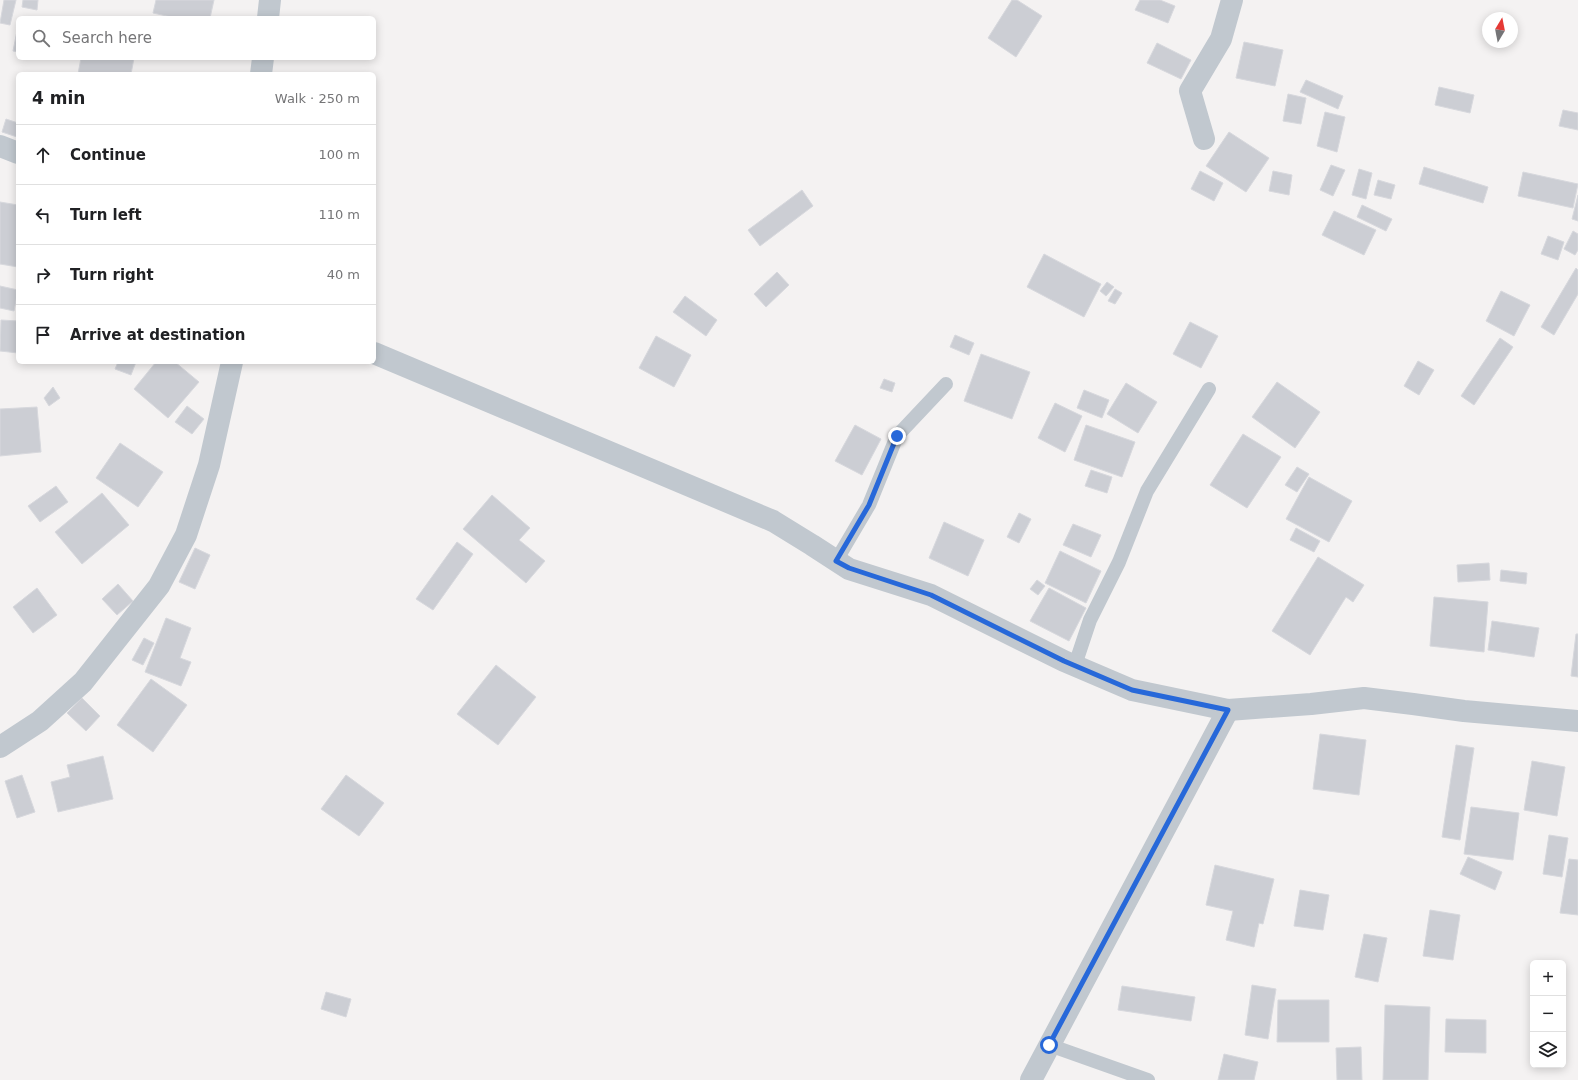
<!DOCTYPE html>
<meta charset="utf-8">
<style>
:root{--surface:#fff;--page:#f2f2f2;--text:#202124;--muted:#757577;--line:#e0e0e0}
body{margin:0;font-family:"DejaVu Sans",sans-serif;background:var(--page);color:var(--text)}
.controls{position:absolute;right:12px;bottom:12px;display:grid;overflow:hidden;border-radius:6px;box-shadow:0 2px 10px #0003}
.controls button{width:36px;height:36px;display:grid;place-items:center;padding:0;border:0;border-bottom:1px solid var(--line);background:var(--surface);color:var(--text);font:20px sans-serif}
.compass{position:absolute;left:1482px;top:12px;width:36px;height:36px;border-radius:50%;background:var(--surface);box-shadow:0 2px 10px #0003;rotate:10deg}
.stop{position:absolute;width:12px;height:12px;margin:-9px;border:3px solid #2768d9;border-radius:50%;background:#fff}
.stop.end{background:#2768d9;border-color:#fff;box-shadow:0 1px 4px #0008}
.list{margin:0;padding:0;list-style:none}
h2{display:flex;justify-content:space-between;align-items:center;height:52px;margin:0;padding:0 16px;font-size:17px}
h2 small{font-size:13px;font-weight:400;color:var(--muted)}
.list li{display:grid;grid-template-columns:26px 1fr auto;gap:12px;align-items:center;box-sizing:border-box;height:60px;padding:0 16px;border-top:1px solid var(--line)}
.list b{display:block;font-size:15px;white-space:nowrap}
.list em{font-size:13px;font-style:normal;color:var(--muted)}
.icon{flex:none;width:22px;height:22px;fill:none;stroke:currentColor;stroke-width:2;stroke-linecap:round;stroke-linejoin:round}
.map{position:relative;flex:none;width:1578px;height:1080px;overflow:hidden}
.search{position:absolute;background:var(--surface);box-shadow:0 2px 10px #0003;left:16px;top:16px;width:360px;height:44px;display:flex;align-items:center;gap:10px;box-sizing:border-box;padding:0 14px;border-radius:6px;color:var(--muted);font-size:15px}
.panel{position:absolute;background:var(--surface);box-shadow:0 2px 10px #0003;left:16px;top:72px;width:360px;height:292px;border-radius:6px}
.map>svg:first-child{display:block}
</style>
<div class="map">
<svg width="1578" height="1080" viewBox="0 0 1578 1080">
<rect width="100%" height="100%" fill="#f4f2f2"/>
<!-- building -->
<g fill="#ccced4" stroke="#d7d8dd">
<polygon points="4,0 16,0 10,25 0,23"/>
<polygon points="23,0 38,0 37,10 22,7"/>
<polygon points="156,0 214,0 210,18 176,18 153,13"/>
<polygon points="1012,0 1017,0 1042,16 1016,57 988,38"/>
<polygon points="1140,0 1160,0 1175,6 1168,23 1135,10"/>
<polygon points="18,26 18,52 13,51"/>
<polygon points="1244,42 1283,50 1275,86 1236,78"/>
<polygon points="1157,43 1191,60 1181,79 1147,63"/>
<polygon points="81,58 134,58 131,74 78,74"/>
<polygon points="1306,80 1343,96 1338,109 1300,92"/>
<polygon points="1439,87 1474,95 1470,113 1435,105"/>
<polygon points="1288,94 1306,98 1301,124 1283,121"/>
<polygon points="1563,110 1578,113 1578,130 1559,126"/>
<polygon points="1325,112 1345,117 1337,152 1317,146"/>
<polygon points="6,119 18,123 17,137 2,132"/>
<polygon points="1229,132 1269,158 1246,192 1206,166"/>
<polygon points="1331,165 1345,170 1333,196 1320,190"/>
<polygon points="1424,167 1488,187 1483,203 1419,184"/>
<polygon points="1359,169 1372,173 1366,199 1352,195"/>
<polygon points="1200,171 1223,183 1214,201 1191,189"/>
<polygon points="1273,171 1292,175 1289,195 1269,191"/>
<polygon points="1523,172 1578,184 1573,208 1518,196"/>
<polygon points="1378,180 1395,185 1391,199 1374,195"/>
<polygon points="802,190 813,206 760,246 748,230"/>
<polygon points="1578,195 1578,221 1572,219"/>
<polygon points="0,202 18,205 18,267 0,264"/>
<polygon points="1362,205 1392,219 1386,231 1357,217"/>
<polygon points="1334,211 1376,230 1364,255 1322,235"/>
<polygon points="1573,231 1578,234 1578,250 1575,255 1564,249"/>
<polygon points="1548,236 1564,242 1558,260 1541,254"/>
<polygon points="1044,254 1101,284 1084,317 1027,287"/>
<polygon points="1576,268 1578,270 1578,294 1554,335 1541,327"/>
<polygon points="777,272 789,285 766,307 754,294"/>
<polygon points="1107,282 1114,287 1106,296 1100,291"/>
<polygon points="0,286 18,290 14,311 0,308"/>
<polygon points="1115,289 1122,293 1115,304 1108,301"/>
<polygon points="1501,291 1530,305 1514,336 1486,321"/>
<polygon points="685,296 717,320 706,336 673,312"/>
<polygon points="1,320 18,321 18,353 0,351"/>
<polygon points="1190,322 1218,336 1201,368 1173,354"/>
<polygon points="955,335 974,343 969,355 950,347"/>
<polygon points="656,336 691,355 674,387 639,368"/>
<polygon points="1500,338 1513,347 1474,405 1461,396"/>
<polygon points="981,354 1030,372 1012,419 964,401"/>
<polygon points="1418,361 1434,370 1419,395 1404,386"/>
<polygon points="118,362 136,362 131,375 115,369"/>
<polygon points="156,362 175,362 199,382 168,418 134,389"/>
<polygon points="884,379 895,383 892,392 880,388"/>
<polygon points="1277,382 1320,412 1295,448 1252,417"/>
<polygon points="1126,383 1157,402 1138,433 1107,414"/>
<polygon points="53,387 60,398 49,406 44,398"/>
<polygon points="1084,390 1109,400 1102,418 1077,408"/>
<polygon points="1055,403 1082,416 1065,452 1038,438"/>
<polygon points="187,406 204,419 192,434 175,422"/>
<polygon points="37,407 41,452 0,456 0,409"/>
<polygon points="855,425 881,439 862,475 835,461"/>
<polygon points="1086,425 1135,442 1122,477 1074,460"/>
<polygon points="1243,434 1281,457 1247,508 1210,485"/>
<polygon points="120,443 163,472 138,507 96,478"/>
<polygon points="1297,467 1309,474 1297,492 1285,485"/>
<polygon points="1091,470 1112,477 1107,493 1085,486"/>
<polygon points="1309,477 1352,501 1329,542 1286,519"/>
<polygon points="56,486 68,502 40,522 28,506"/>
<polygon points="102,493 129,525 82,564 55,532"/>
<polygon points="492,495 530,528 519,540 545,561 526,583 463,529"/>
<polygon points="1019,513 1031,519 1019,543 1007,537"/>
<polygon points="944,522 984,540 968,576 929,558"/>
<polygon points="1073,524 1101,535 1091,557 1063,545"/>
<polygon points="1296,528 1320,541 1314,552 1290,540"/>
<polygon points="457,542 473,554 433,610 416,599"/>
<polygon points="195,548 210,555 195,589 179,582"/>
<polygon points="1060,551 1101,571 1086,603 1045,583"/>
<polygon points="1318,557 1364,585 1353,602 1346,597 1310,655 1272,631"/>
<polygon points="1489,563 1490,580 1458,582 1457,565"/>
<polygon points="1501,570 1527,573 1526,584 1500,581"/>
<polygon points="1037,580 1045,586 1038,595 1030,589"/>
<polygon points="118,584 133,601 117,615 102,599"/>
<polygon points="37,588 57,615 33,633 13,607"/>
<polygon points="1049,588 1086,608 1069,641 1030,621"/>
<polygon points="1434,597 1488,602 1484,652 1430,646"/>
<polygon points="166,618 191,628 180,658 191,662 181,686 145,672"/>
<polygon points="1492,621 1539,628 1534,657 1488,650"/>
<polygon points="1576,634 1578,634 1578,677 1571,676"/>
<polygon points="144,638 154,643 143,665 132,660"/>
<polygon points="496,665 536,697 498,745 457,714"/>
<polygon points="151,679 187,705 153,752 117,725"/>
<polygon points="82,698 100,716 86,731 67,713"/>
<polygon points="1320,734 1366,740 1359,795 1313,789"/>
<polygon points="1456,745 1474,748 1460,840 1442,837"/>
<polygon points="103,756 113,799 58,812 51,782 70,777 67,765"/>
<polygon points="1532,761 1565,767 1557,816 1524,810"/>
<polygon points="22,775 35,812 17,818 5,781"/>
<polygon points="346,775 384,803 359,836 321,809"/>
<polygon points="1471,807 1519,813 1513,860 1464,854"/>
<polygon points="1549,835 1568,838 1562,877 1543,874"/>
<polygon points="1468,857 1502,872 1495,890 1460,874"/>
<polygon points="1569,859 1578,860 1578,915 1560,913"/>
<polygon points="1215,865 1274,879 1263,924 1259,923 1254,947 1226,940 1233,911 1206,905"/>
<polygon points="1300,890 1329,895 1323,930 1294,926"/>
<polygon points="1430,910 1460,915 1453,960 1423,956"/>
<polygon points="1364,934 1387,938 1378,982 1355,977"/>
<polygon points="1252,985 1276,989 1268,1039 1245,1035"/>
<polygon points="1122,986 1195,997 1191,1021 1118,1010"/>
<polygon points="326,992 351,999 346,1017 321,1009"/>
<polygon points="1278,1000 1329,1000 1329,1042 1277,1042"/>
<polygon points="1385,1005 1430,1007 1428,1080 1383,1080"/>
<polygon points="1446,1019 1486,1020 1486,1053 1445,1052"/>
<polygon points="1361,1047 1362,1080 1337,1080 1336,1048"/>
<polygon points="1224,1054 1258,1062 1254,1080 1218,1080"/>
</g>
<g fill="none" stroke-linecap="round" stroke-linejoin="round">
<!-- service -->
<g stroke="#c1c8cf" stroke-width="14">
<polyline points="836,561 869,505 897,436 946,384"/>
<polyline points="1075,665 1090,620 1119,562 1147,491 1209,389"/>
<polyline points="1049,1045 1148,1080"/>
</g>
<!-- minor -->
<g stroke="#c1c8cf" stroke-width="22">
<polyline points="268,18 270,0"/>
<polyline points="261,74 263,58"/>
<polyline points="1204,139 1190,91 1221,39 1232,0"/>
<polyline points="0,146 18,153"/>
<polyline points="374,353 773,521 812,545 849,569 931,595 1064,661 1132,690 1228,710 1311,704 1364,698 1413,704 1464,711 1578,721"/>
<polyline points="0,747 40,721 83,682 159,586 186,535 209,465 232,362"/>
<polyline points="1031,1080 1228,710"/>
</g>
</g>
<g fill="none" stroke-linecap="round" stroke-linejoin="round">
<!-- route -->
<polyline stroke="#2768d9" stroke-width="5" points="897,436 869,505 836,561 849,568 931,595 1064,661 1132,690 1228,710 1049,1045"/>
</g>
</svg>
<div class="controls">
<button>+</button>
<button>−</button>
<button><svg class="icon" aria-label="layers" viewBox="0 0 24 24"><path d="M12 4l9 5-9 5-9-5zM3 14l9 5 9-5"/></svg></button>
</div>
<svg class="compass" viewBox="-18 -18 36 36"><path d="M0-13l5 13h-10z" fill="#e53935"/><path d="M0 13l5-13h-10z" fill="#757577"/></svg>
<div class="stop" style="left:1049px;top:1045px"></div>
<div class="stop end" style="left:897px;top:436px"></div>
<div class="search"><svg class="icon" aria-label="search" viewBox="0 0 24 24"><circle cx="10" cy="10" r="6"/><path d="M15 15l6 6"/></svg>Search here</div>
<section class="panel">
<h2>4 min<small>Walk · 250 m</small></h2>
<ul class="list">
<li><svg class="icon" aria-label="ahead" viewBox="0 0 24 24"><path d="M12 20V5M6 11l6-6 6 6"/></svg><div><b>Continue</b></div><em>100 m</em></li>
<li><svg class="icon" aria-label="left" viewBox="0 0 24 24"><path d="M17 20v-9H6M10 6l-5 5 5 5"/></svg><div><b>Turn left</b></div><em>110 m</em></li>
<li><svg class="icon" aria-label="right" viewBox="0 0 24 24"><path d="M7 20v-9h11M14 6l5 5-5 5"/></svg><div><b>Turn right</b></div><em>40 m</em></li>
<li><svg class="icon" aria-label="arrive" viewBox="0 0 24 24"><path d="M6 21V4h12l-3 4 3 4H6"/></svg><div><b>Arrive at destination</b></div></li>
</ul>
</section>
</div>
